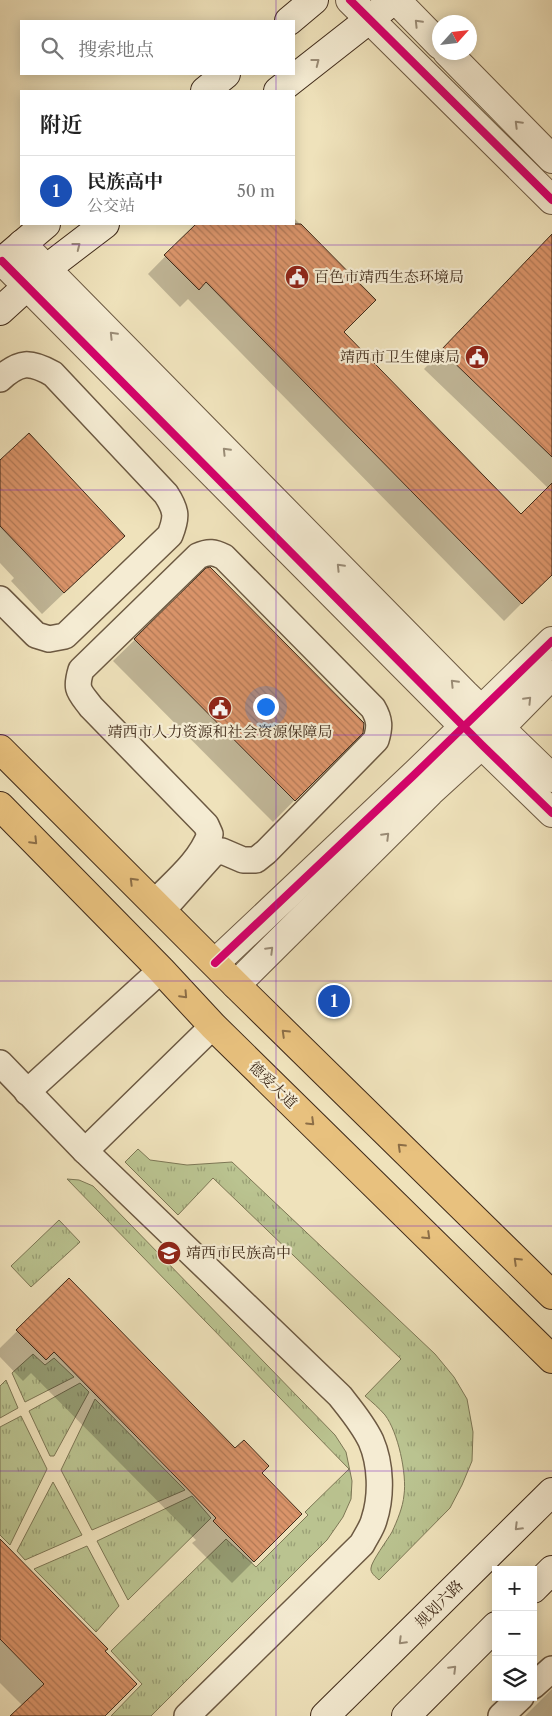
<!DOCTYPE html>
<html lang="zh">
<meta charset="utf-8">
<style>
:root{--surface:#fff;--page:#f2f2f2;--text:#222;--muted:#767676;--line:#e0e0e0;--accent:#8f2418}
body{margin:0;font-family:"Libre Caslon Text","Noto Serif SC",serif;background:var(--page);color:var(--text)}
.controls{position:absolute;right:15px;bottom:15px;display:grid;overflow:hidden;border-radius:0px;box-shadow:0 2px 12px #0003}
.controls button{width:45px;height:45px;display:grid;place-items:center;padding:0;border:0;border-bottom:1px solid var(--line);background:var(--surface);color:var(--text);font:25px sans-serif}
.compass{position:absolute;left:432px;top:15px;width:45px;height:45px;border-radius:50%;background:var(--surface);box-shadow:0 2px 12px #0003;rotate:63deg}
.you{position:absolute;left:265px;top:706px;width:18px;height:18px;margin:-12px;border:4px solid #fff;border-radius:50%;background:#1a73e8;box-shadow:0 0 0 8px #1a73e833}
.badge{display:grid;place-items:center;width:32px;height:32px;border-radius:50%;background:var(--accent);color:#fff;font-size:16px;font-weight:700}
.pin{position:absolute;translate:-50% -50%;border:2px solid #fff;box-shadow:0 1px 5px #0006}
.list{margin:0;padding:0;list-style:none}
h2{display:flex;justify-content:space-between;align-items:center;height:65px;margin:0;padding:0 20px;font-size:21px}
h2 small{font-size:16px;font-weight:400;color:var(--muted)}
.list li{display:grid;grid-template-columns:32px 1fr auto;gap:15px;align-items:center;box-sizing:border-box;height:70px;padding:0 20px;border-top:1px solid var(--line)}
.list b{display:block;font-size:19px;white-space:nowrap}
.list p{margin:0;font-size:16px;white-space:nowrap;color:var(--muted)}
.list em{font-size:16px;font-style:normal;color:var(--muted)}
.icon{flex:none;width:28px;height:28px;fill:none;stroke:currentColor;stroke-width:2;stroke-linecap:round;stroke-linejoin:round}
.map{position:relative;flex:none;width:552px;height:1716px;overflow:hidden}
.search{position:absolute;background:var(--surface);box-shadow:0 2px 12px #0003;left:20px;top:20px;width:275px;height:55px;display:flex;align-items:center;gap:12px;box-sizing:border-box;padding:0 18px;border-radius:0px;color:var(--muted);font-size:19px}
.panel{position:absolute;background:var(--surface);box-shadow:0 2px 12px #0003;left:20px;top:90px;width:275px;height:135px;border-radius:0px}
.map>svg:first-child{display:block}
</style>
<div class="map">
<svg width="552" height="1716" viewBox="0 0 552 1716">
<defs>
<pattern id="grass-tufts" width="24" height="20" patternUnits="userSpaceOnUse" patternTransform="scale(1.25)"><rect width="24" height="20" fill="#bac390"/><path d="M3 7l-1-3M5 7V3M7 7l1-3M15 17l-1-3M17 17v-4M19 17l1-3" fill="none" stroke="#999f75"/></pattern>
<pattern id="building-back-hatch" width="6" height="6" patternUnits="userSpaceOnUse" patternTransform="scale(1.25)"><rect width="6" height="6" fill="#da946a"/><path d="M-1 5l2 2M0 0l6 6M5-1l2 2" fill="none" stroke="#b27956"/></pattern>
</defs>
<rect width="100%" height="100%" fill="#efe2bb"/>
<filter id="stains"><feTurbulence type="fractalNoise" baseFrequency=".004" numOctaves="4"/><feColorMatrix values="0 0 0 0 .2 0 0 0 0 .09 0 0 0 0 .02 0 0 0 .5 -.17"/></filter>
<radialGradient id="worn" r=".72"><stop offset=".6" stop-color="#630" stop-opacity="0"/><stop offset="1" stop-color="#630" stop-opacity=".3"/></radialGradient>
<!-- grass -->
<g fill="url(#grass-tufts)" stroke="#7d7755">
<path d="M138 1149 150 1160 187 1165 232 1162 435 1354 454 1377 467 1399 473 1432 472 1461 462 1485 450 1508 379 1580C376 1577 370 1573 371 1568 371 1562 388 1539 392 1532 397 1521 403 1507 404 1495 407 1474 398 1432 385 1415 379 1408 372 1402 365 1396L401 1359 213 1178 178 1215 125 1162Z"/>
<polygon points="67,1179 79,1180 93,1186 335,1435 346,1452 352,1481 351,1499 343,1517 327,1540 151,1716 111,1716 142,1684 111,1651 226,1539 256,1567 308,1515 305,1512 349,1469"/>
<polygon points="59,1220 80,1242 31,1287 11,1266"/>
<polygon points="33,1354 45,1365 54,1358 74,1377 25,1402 12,1373"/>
<polygon points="6,1380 18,1408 0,1418 0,1386"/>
<polygon points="80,1383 89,1392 54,1456 50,1456 29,1411"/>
<polygon points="95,1399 185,1490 92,1530 61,1470"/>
<polygon points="21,1416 47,1469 10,1545 0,1535 0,1427"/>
<polygon points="53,1482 82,1535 25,1560 17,1551"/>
<polygon points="192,1496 211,1518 128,1600 97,1541"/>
<polygon points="87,1546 119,1606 96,1632 34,1569"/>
</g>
<!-- shadow -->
<g fill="#0003">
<polygon points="294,218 374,300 342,332 521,515 548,488 424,369 522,267 552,261 552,573 504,621 188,299 180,307 148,274 197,224 294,224"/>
<polygon points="0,462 124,536 42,614 11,581 14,578 0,563"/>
<polygon points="207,569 362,732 273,822 113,661"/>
<polygon points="69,1280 235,1450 301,1514 232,1583 192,1543 196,1540 31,1373 23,1381 0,1357 0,1348"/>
<polygon points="0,1541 104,1716 12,1716 23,1706 0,1683"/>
<polygon points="552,1689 552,1716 525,1716"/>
</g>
<!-- building -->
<g fill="url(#building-back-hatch)" stroke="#402b1a">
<polygon points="196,224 301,224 376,300 344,332 521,514 552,483 552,575 522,604 206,282 199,290 164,255"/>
<polygon points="552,234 552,457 441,350"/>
<polygon points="29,433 125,536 64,593 0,526 0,460"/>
<polygon points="210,567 364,723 363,733 295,801 134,639 206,568"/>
<polygon points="69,1278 235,1448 244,1440 269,1466 262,1473 302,1514 254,1562 213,1521 216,1518 54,1352 46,1360 16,1330"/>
<polygon points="0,1539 108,1649 105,1651 137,1684 105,1716 10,1716 44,1684 0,1639"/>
</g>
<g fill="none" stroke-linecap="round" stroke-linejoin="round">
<!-- lane casing -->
<g stroke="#6c5942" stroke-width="28">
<g id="lane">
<path d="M0 379C20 361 30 361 53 374L166 494C177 511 177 517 170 535L65 636 49 639 36 635 0 599"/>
<path d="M154 903C174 882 200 862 210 834L206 825 91 707C79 691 75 690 81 670L198 556C209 551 214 552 224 557L373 708C380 720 380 727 376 740L266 852 256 860H243L222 851 213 854 162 911"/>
<path d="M0 1063 85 1151 340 1396C351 1410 363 1424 371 1441 381 1464 382 1496 374 1520 372 1528 366 1536 362 1544L187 1716"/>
<polyline points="27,1092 161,970"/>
<polyline points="85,1151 213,1026"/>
<polyline points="533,1686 552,1669"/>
<polyline points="501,1716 521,1697"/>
</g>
</g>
<!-- street casing -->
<g stroke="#6c5942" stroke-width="30">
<g id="street">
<polyline points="350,0 552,200"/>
<polyline points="396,0 440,45"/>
<polyline points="447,52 552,159"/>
<polyline points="22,244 465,694 552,778"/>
<polyline points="2,261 482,745 552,813"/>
<polyline points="215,963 414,775 552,641"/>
<polyline points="236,985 430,792 500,728 552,675"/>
</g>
</g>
<!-- secondary casing -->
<g stroke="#402b1a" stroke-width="30">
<g id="secondary">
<polyline points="289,21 314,0"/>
<polyline points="205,91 226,74"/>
<polyline points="278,91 394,0"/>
<polyline points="0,263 46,224"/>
<polyline points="0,311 46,269 105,224"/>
<polyline points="533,1589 552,1570"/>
<polyline points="325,1716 552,1492"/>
<polyline points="406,1716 496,1626"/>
</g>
</g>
<!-- primary casing -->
<g stroke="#402b1a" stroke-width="30">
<g id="primary">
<polyline points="0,749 236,985 552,1295"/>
<polyline points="0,806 161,970 213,1026 552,1359"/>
</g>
</g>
<!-- lane -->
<use href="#lane" stroke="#f5ecd3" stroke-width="25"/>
<!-- street -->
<use href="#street" stroke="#f5ecd3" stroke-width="28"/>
<!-- secondary -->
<use href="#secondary" stroke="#f5ecd3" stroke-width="28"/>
<!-- primary -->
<use href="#primary" stroke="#e8c17e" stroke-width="28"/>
<!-- cycleway casing -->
<g stroke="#f5ecd3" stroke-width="11">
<g id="cycleway">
<polyline points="350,0 552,200"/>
<polyline points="2,261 482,745 552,813"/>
<polyline points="215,963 414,775 552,641"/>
</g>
</g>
<!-- cycleway -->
<use href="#cycleway" stroke="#d6006c" stroke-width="8"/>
</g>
<!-- one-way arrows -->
<defs><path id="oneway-chevron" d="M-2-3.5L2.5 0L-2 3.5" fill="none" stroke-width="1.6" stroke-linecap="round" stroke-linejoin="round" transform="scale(1.25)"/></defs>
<g stroke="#9a8c76">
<use href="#oneway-chevron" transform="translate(418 23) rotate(-134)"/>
<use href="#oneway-chevron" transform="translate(316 62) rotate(-38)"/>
<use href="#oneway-chevron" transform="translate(518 124) rotate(-135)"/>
<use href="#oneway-chevron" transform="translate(77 246) rotate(-38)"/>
<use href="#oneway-chevron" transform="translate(113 335) rotate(-134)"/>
<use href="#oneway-chevron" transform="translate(226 451) rotate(-134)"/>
<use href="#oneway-chevron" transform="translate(340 567) rotate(-134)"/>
<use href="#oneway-chevron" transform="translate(454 683) rotate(-134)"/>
<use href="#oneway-chevron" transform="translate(528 700) rotate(-46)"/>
<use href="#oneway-chevron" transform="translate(386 836) rotate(-45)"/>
<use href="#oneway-chevron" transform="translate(270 950) rotate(-45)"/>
<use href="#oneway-chevron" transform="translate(518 1527) rotate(135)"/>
<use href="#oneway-chevron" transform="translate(402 1641) rotate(135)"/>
<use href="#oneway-chevron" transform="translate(453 1669) rotate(-45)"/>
</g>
<g stroke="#8c6e47">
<use href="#oneway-chevron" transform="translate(34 841) rotate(46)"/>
<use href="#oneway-chevron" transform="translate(133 881) rotate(-135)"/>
<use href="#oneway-chevron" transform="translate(184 995) rotate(47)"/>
<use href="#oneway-chevron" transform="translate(285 1033) rotate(-136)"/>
<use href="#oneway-chevron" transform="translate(311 1122) rotate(44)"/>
<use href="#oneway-chevron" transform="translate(401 1147) rotate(-136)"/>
<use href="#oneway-chevron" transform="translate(427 1236) rotate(44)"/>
<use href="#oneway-chevron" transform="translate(517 1261) rotate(-136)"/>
</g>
<!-- grid -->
<path fill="none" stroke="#7b2cbf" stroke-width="1" stroke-opacity="0.55" d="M276 0V21M276 74V91M276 224V1716M0 245H552M0 490H552M0 735H552M0 981H552M0 1226H552M0 1471H552"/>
<!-- icons -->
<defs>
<g id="civic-disc" transform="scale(1.25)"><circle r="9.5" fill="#8f2418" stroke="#f5ecd3"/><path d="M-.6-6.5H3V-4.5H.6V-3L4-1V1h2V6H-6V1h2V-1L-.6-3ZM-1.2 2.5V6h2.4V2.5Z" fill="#fff"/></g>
<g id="school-disc" transform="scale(1.25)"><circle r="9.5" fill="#8f2418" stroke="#f5ecd3"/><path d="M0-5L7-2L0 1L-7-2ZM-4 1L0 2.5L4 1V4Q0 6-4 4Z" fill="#fff"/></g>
</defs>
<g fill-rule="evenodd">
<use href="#civic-disc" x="297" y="277"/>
<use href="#civic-disc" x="477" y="357"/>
<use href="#civic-disc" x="220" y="708"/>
<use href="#school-disc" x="169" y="1253"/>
</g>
<g text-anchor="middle" stroke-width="4.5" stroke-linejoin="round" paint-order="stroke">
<!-- poi labels -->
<g font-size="15" fill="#402b1a" stroke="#f5ecd3" text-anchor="start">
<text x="314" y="282">百色市靖西生态环境局</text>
<text x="460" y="362" text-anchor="end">靖西市卫生健康局</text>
<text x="220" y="737" text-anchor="middle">靖西市人力资源和社会资源保障局</text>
<text x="186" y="1258">靖西市民族高中</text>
</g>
<!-- street labels -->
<g font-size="15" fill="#402b1a" stroke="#f5ecd3">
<text transform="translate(273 1085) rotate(44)" y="5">德爱大道</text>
<text transform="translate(439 1604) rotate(-45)" y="5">规划六路</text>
</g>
</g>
<rect width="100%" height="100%" filter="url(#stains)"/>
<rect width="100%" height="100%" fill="url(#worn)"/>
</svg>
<div class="controls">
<button>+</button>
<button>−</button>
<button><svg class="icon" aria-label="layers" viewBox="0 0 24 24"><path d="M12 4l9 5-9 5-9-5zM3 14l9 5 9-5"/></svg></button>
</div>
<svg class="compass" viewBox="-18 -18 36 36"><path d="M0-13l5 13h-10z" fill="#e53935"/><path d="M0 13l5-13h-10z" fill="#767676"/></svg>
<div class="you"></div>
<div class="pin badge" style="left:334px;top:1001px;background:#1a4fb4">1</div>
<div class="search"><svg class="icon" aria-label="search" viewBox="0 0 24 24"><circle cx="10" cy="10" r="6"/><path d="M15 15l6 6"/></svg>搜索地点</div>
<section class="panel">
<h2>附近<small></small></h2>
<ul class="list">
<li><span class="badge" style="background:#1a4fb4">1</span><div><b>民族高中</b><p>公交站</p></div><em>50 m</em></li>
</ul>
</section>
</div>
